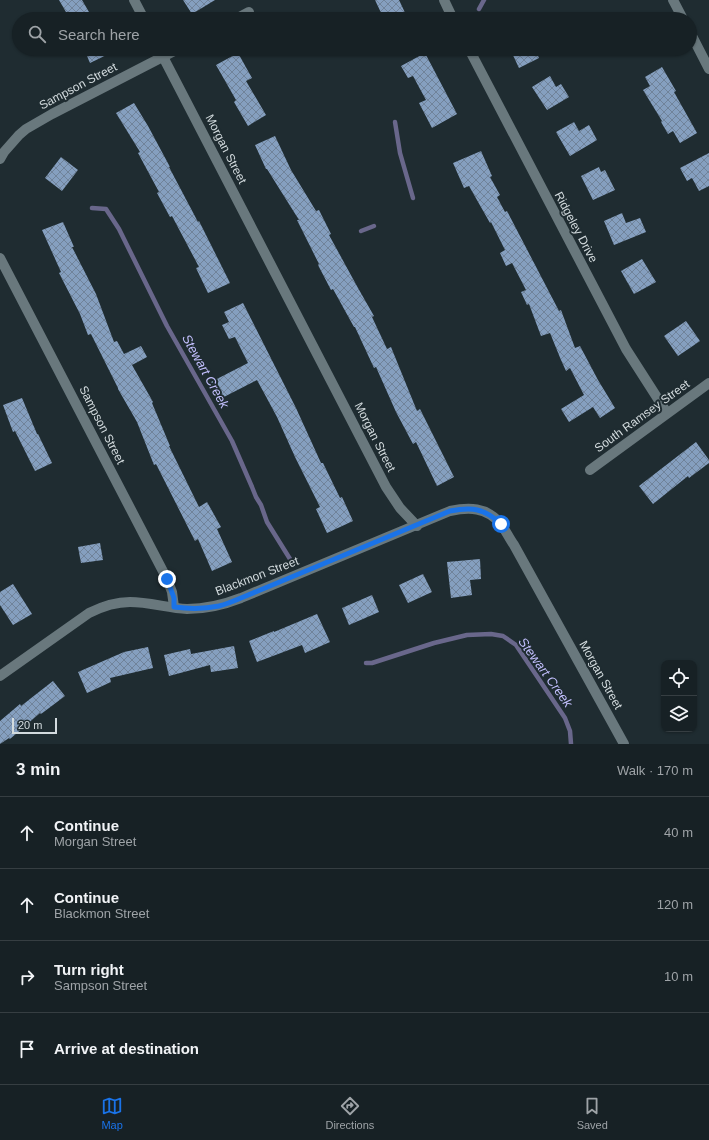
<!DOCTYPE html>
<meta charset="utf-8">
<style>
:root{--surface:#172125;--page:#242e32;--text:#f1f3f6;--muted:#9ea3a7;--line:#363e42;--accent:#1a73e8}
body{margin:0;font-family:Arial,sans-serif;background:var(--page);color:var(--text)}
.controls{position:absolute;right:12px;bottom:12px;display:grid;overflow:hidden;border-radius:8px;box-shadow:0 1px 3px #0004}
.controls button{width:36px;height:36px;display:grid;place-items:center;padding:0;border:0;border-bottom:1px solid var(--line);background:var(--surface);color:var(--text);font:20px sans-serif}
.scale{position:absolute;left:12px;bottom:10px;width:45px;box-sizing:border-box;padding-left:4px;border:2px solid #d3dbde;border-top:0;font-size:11px;line-height:14px;white-space:nowrap;color:#d3dbde;-webkit-text-stroke:3px #1f2c31;paint-order:stroke}
.stop{position:absolute;width:12px;height:12px;margin:-9px;border:3px solid #1a73e8;border-radius:50%;background:#fff}
.stop.end{background:#1a73e8;border-color:#fff;box-shadow:0 1px 4px #0008}
.list{margin:0;padding:0;list-style:none}
h2{display:flex;justify-content:space-between;align-items:center;height:52px;margin:0;padding:0 16px;font-size:17px}
h2 small{font-size:13px;font-weight:400;color:var(--muted)}
.list li{display:grid;grid-template-columns:26px 1fr auto;gap:12px;align-items:center;box-sizing:border-box;height:72px;padding:0 16px;border-top:1px solid var(--line)}
.list b{display:block;font-size:15px;white-space:nowrap}
.list p{margin:0;font-size:13px;white-space:nowrap;color:var(--muted)}
.list em{font-size:13px;font-style:normal;color:var(--muted)}
.icon{flex:none;width:22px;height:22px;fill:none;stroke:currentColor;stroke-width:2;stroke-linecap:round;stroke-linejoin:round}
.map{position:relative;flex:none;width:709px;height:744px;overflow:hidden}
.search{position:absolute;background:var(--surface);box-shadow:0 1px 3px #0004;left:12px;right:12px;top:12px;height:44px;display:flex;align-items:center;gap:10px;box-sizing:border-box;padding:0 14px;border-radius:22px;color:var(--muted);font-size:15px}
.sheet{height:340px;background:var(--surface)}
nav{display:flex;justify-content:space-around;align-items:center;box-sizing:border-box;height:56px;border-top:1px solid var(--line);background:var(--surface);font-size:11px;color:var(--muted)}
nav a{display:grid;justify-items:center;gap:2px}
nav .on{color:var(--accent)}
.map>svg:first-child{display:block}
</style>
<div class="map">
<svg width="709" height="744" viewBox="0 0 709 744">
<defs>
<pattern id="building-cross-hatch" width="8" height="8" patternUnits="userSpaceOnUse"><rect width="8" height="8" fill="#859fbf"/><path d="M0 0l8 8M0 8l8-8" fill="none" stroke="#70839a"/></pattern>
</defs>
<rect width="100%" height="100%" fill="#1f2c31"/>
<g fill="none" stroke-linecap="round" stroke-linejoin="round">
<!-- stream -->
<g stroke="#69678b" stroke-width="4.5">
<polyline points="479,9 484,0"/>
<polyline points="395,122 400,153 413,198"/>
<polyline points="92,208 106,209 119,229 167,326 232,441 252,487 256,497 261,505 267,522 290,559"/>
<polyline points="361,231 374,226"/>
<polyline points="366,663 372,663 434,643 467,635 491,634 503,636 516,645 565,718 570,731 571,744"/>
</g>
</g>
<!-- building -->
<g fill="url(#building-cross-hatch)">
<polygon points="59,0 82,0 93,19 70,19"/>
<polygon points="183,0 215,0 192,14"/>
<polygon points="375,0 399,0 408,19 384,19"/>
<polygon points="84,49 119,49 90,63"/>
<polygon points="510,49 535,49 539,58 519,68"/>
<polygon points="238,53 252,78 246,81 266,115 248,126 234,102 236,100 216,65"/>
<polygon points="425,53 457,114 432,128 419,103 426,100 413,76 408,78 401,66"/>
<polygon points="662,67 676,91 674,92 697,133 680,143 673,131 668,134 661,122 662,121 643,90 650,86 645,77"/>
<polygon points="550,76 556,87 561,84 569,97 547,110 532,87"/>
<polygon points="134,103 148,126 170,167 169,167 198,222 199,221 230,283 208,293 196,268 199,267 172,216 170,217 157,193 159,192 138,153 140,152 116,113"/>
<polygon points="574,122 579,131 589,125 597,140 570,156 556,132"/>
<polygon points="275,136 291,170 316,211 319,210 331,234 329,235 358,288 374,316 372,317 387,349 391,347 417,411 420,409 454,477 437,486 416,442 413,444 396,412 376,367 374,368 355,327 354,327 333,289 331,290 318,265 319,264 297,220 299,220 267,169 266,169 255,145"/>
<polygon points="481,151 492,176 490,177 500,195 497,197 505,212 507,211 559,311 561,310 575,348 580,346 598,380 615,408 600,418 593,407 569,422 561,409 584,395 570,368 566,371 561,360 550,333 541,336 529,304 527,305 521,292 526,290 512,263 506,266 500,253 505,250 491,222 490,223 469,186 464,188 453,163"/>
<polygon points="709,153 709,186 699,191 692,178 687,181 680,168"/>
<polygon points="61,157 78,170 62,191 45,178"/>
<polygon points="599,167 601,172 605,170 615,190 593,200 581,176"/>
<polygon points="622,213 626,223 640,218 646,232 614,245 604,221"/>
<polygon points="63,222 74,247 72,247 96,294 114,342 117,341 124,354 141,346 147,357 132,365 153,402 152,403 170,446 169,446 199,507 207,502 221,527 217,529 232,562 212,571 198,539 195,541 156,464 154,465 137,422 118,389 118,388 91,334 88,335 80,314 59,273 61,272 42,230"/>
<polygon points="642,259 656,282 634,294 621,271"/>
<polygon points="243,303 296,408 321,463 323,463 340,498 342,497 353,521 327,533 316,509 320,507 295,457 277,417 257,380 220,399 211,382 248,363 235,337 229,339 222,325 229,322 224,312"/>
<polygon points="686,321 700,341 678,356 664,336"/>
<polygon points="22,398 37,434 38,434 52,463 35,471 15,431 13,432 3,405"/>
<polygon points="696,442 709,460 709,463 689,478 688,476 653,504 639,486"/>
<polygon points="100,543 103,560 81,563 78,547"/>
<polygon points="480,559 481,579 470,580 472,595 451,598 447,562"/>
<polygon points="423,574 432,592 408,603 399,585"/>
<polygon points="13,584 32,614 13,625 0,605 0,592"/>
<polygon points="372,595 379,612 349,625 342,608"/>
<polygon points="317,614 330,642 305,653 302,645 257,662 249,641 274,631 274,632"/>
<polygon points="234,646 238,668 211,672 210,665 169,676 164,655 190,649 191,654"/>
<polygon points="148,647 153,668 110,678 111,682 87,693 78,672 124,652"/>
<polygon points="53,681 65,696 41,714 40,713 10,739 9,738 0,744 0,721 20,704 21,706"/>
</g>
<g fill="none" stroke-linecap="round" stroke-linejoin="round">
<!-- minor -->
<g stroke="#69787d" stroke-width="10">
<polyline points="134,0 144,19"/>
<polyline points="444,0 453,19"/>
<polyline points="673,0 683,19"/>
<polyline points="236,19 249,12"/>
<polyline points="690,32 709,69"/>
<polyline points="159,49 386,487 400,508 417,526"/>
<polyline points="469,49 626,349 667,413"/>
<polyline points="0,159 4,152 19,135 26,129 52,114 178,49"/>
<polyline points="0,258 167,579 172,592 174,607"/>
<polyline points="590,470 709,383"/>
<path d="M0 676 89 613C101 607 115 602 130 602 149 602 168 608 187 609 207 609 223 605 241 598L450 511C469 507 486 507 500 523 505 529 509 538 514 545L624 744"/>
</g>
</g>
<g fill="none" stroke-linecap="round" stroke-linejoin="round">
<!-- route -->
<path stroke="#1a73e8" stroke-width="5" d="M167 579 174 598V607C189 609 205 609 219 606 227 604 234 601 241 598L450 511C472 507 484 508 501 524"/>
</g>
<g text-anchor="middle" stroke-width="4" stroke-linejoin="round" paint-order="stroke">
<!-- street labels -->
<g font-size="12" fill="#d3dbde" stroke="#1f2c31">
<text transform="translate(78 86) rotate(-28)" y="4">Sampson Street</text>
<text transform="translate(226 149) rotate(63)" y="4">Morgan Street</text>
<text transform="translate(576 227) rotate(62)" y="4">Ridgeley Drive</text>
<text transform="translate(642 416) rotate(-36)" y="4">South Ramsey Street</text>
<text transform="translate(102 425) rotate(63)" y="4">Sampson Street</text>
<text transform="translate(375 437) rotate(63)" y="4">Morgan Street</text>
<text transform="translate(257 576) rotate(-21)" y="4">Blackmon Street</text>
<text transform="translate(601 675) rotate(61)" y="4">Morgan Street</text>
</g>
<!-- water labels -->
<g font-size="13" font-style="italic" fill="#c2bffd" stroke="#1f2c31">
<text transform="translate(206 371) rotate(61)" y="5">Stewart Creek</text>
<text transform="translate(546 672) rotate(54)" y="5">Stewart Creek</text>
</g>
</g>
</svg>
<div class="controls">
<button><svg class="icon" aria-label="locate" viewBox="0 0 24 24"><circle cx="12" cy="12" r="6"/><path d="M12 2v4M12 18v4M2 12h4M18 12h4"/></svg></button>
<button><svg class="icon" aria-label="layers" viewBox="0 0 24 24"><path d="M12 4l9 5-9 5-9-5zM3 14l9 5 9-5"/></svg></button>
</div>
<div class="scale">20 m</div>
<div class="stop" style="left:501px;top:524px"></div>
<div class="stop end" style="left:167px;top:579px"></div>
<div class="search"><svg class="icon" aria-label="search" viewBox="0 0 24 24"><circle cx="10" cy="10" r="6"/><path d="M15 15l6 6"/></svg>Search here</div>
</div>
<section class="sheet">
<h2>3 min<small>Walk · 170 m</small></h2>
<ul class="list">
<li><svg class="icon" aria-label="ahead" viewBox="0 0 24 24"><path d="M12 20V5M6 11l6-6 6 6"/></svg><div><b>Continue</b><p>Morgan Street</p></div><em>40 m</em></li>
<li><svg class="icon" aria-label="ahead" viewBox="0 0 24 24"><path d="M12 20V5M6 11l6-6 6 6"/></svg><div><b>Continue</b><p>Blackmon Street</p></div><em>120 m</em></li>
<li><svg class="icon" aria-label="right" viewBox="0 0 24 24"><path d="M7 20v-9h11M14 6l5 5-5 5"/></svg><div><b>Turn right</b><p>Sampson Street</p></div><em>10 m</em></li>
<li><svg class="icon" aria-label="arrive" viewBox="0 0 24 24"><path d="M6 21V4h12l-3 4 3 4H6"/></svg><div><b>Arrive at destination</b></div></li>
</ul>
</section>
<nav>
<a class="on"><svg class="icon" aria-label="map" viewBox="0 0 24 24"><path d="M3 6l6-2 6 2 6-2v14l-6 2-6-2-6 2zM9 4v14M15 6v14"/></svg>Map</a>
<a><svg class="icon" aria-label="directions" viewBox="0 0 24 24"><path d="M12 3l9 9-9 9-9-9zM9 14v-3h6M13 9l2 2-2 2"/></svg>Directions</a>
<a><svg class="icon" aria-label="saved" viewBox="0 0 24 24"><path d="M7 4h10v16l-5-4-5 4z"/></svg>Saved</a>
</nav>
